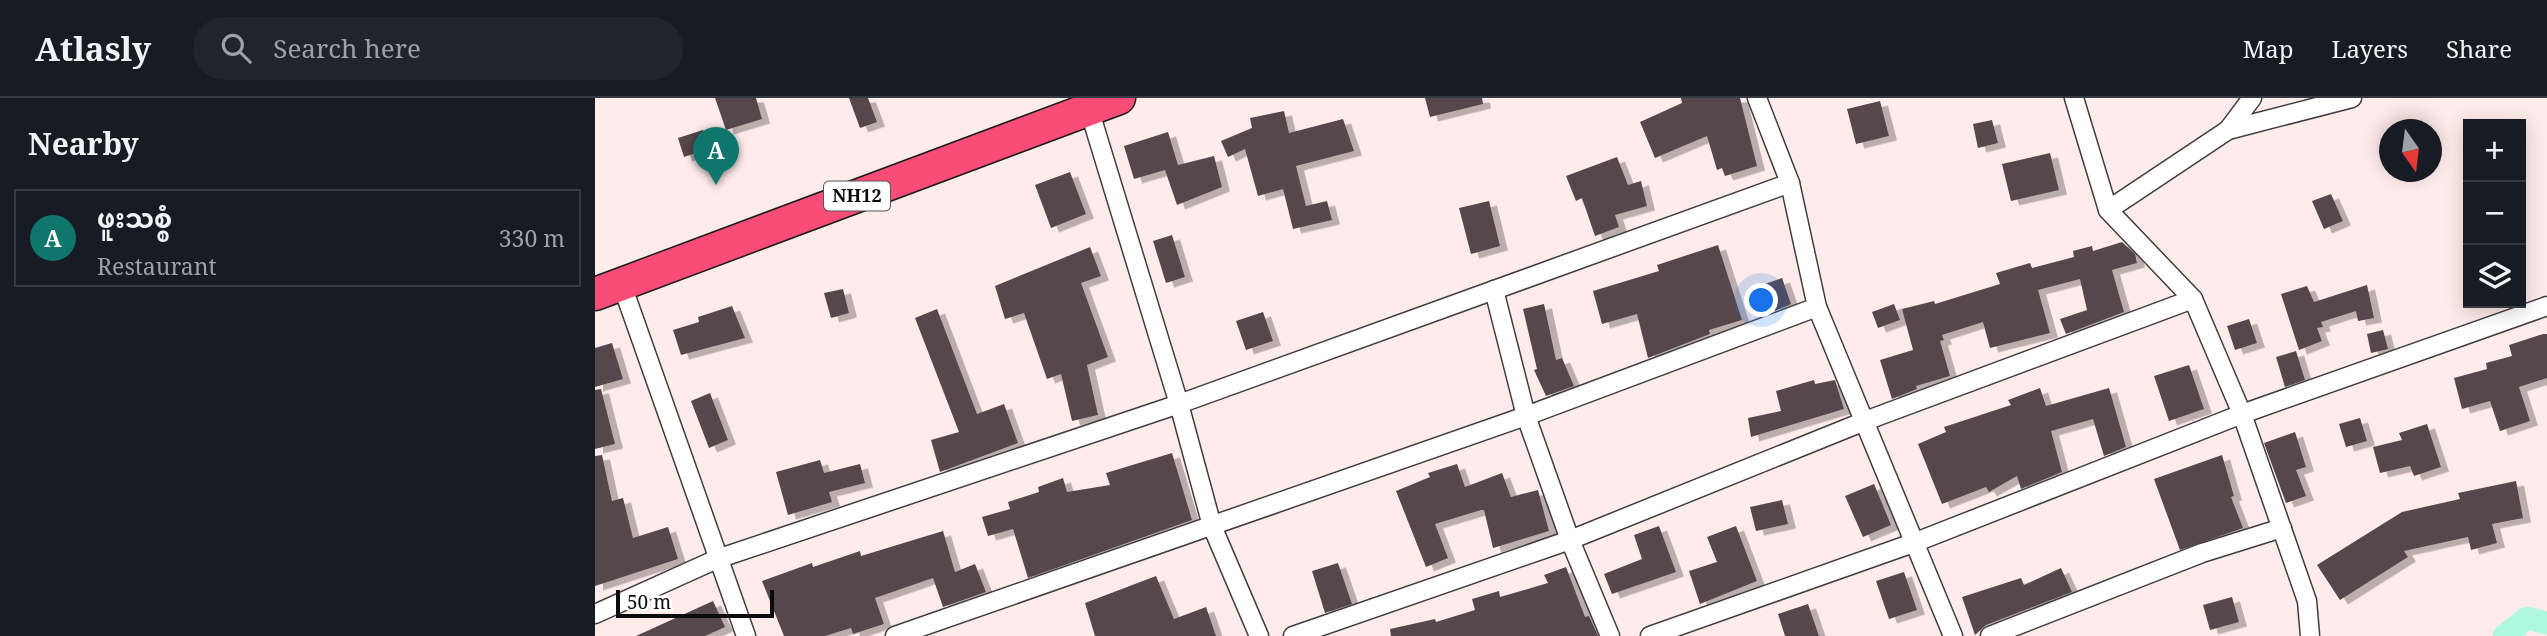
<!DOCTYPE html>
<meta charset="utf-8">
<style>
:root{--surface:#171b24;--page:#20242c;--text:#f1f3f6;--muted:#9ea1a6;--line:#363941;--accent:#0f766e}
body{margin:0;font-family:"Noto Serif","Noto Sans Myanmar",serif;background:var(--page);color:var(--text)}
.controls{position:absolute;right:21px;top:21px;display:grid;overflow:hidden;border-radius:0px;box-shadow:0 4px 18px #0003}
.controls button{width:63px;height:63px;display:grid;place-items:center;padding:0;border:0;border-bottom:2px solid var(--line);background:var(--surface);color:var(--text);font:35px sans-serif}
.compass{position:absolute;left:1784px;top:21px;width:63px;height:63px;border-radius:50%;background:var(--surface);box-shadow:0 4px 18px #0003;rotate:166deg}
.scale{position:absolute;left:21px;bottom:18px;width:158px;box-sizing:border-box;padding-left:7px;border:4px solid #0b0b0b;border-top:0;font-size:19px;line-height:24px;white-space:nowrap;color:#0b0b0b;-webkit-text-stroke:5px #fff;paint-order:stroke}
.you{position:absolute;left:1167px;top:203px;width:24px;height:24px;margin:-18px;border:5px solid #fff;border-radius:50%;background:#1a73e8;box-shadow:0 0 0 10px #1a73e833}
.badge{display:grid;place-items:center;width:46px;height:46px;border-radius:50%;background:var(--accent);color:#fff;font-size:23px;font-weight:700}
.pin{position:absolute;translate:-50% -58px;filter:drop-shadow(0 2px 4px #0008)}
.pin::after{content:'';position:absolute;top:37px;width:24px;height:21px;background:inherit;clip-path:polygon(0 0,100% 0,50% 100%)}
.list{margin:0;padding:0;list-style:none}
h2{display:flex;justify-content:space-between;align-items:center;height:91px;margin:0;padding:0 28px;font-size:30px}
h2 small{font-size:23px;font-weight:400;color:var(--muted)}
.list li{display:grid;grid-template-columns:46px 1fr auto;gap:21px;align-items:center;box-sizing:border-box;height:98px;margin:0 14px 14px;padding:0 14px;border:2px solid var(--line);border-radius:0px}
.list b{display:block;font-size:26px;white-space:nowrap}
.list p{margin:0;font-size:23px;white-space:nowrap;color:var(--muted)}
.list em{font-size:23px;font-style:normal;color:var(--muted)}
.icon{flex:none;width:38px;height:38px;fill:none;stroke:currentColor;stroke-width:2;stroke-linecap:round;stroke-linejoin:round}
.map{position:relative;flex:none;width:1952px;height:538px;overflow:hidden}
header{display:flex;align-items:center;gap:42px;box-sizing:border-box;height:98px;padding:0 35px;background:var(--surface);border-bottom:2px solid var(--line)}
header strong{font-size:33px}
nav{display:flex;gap:38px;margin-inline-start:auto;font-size:24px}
.search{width:490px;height:63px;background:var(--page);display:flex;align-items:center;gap:18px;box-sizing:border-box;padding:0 24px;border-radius:38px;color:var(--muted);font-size:26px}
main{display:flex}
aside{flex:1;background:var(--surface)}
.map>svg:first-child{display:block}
</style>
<header>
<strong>Atlasly</strong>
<div class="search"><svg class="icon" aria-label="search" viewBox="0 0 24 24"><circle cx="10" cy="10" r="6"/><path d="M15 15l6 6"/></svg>Search here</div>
<nav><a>Map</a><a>Layers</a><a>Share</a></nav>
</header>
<main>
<aside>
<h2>Nearby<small></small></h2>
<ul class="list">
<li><span class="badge">A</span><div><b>ဖူးသစ္စံ</b><p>Restaurant</p></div><em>330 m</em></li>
</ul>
</aside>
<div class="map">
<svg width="1952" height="538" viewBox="0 0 1952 538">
<defs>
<filter id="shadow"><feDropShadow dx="8" dy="4.5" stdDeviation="0" flood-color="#0004"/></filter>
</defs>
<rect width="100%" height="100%" fill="#ffecea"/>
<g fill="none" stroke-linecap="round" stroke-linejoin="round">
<!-- canal -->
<polyline stroke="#adf8df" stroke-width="23" points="1909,538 1932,520 1952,525"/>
</g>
<!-- building -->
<g fill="#54474b" filter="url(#shadow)">
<polygon points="120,0 161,0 167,21 131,32"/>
<polygon points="254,0 273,0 282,24 265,30"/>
<polygon points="830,0 887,0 888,6 835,19"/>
<polygon points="1086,0 1145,0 1162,68 1130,78 1127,70 1122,72 1112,38 1060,60 1045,24 1087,5"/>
<polygon points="1285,3 1294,38 1261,46 1252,11"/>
<polygon points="689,13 694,35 748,21 759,53 701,68 711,108 732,103 737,122 698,131 688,91 663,98 650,51 633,59 626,43 657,30 655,20"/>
<polygon points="1397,22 1403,45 1383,50 1378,26"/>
<polygon points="108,32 113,51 89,59 83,40"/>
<polygon points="573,34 583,67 619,58 627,89 582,107 570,72 539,81 529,48"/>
<polygon points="1455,55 1464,92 1416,103 1407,66"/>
<polygon points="1022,59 1033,87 1046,83 1052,108 1020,117 1024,129 1000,138 987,100 981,103 971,78"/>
<polygon points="475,74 491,116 456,130 440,87"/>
<polygon points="1736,96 1748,123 1729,131 1717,103"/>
<polygon points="894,103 905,148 876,156 864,110"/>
<polygon points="577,137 590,179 571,185 558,143"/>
<polygon points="1527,144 1540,156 1542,165 1517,172 1529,214 1471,236 1465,221 1492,212 1485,181 1443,192 1455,235 1395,250 1388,224 1347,237 1349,242 1345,243 1355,278 1321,288 1322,291 1297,301 1285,262 1318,252 1307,211 1339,203 1340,206 1405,186 1401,175 1435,165 1437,170 1479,159 1478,153 1497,148 1498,153"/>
<polygon points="1123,147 1147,222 1114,232 1115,236 1053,260 1042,216 1007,226 998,193 1064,173 1062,167"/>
<polygon points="495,149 506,178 486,185 513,259 492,267 503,317 477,323 466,276 452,281 429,215 410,221 400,188"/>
<polygon points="1187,180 1196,206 1180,213 1170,186"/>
<polygon points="1772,187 1779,220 1763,223 1761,213 1726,224 1728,229 1722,230 1727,243 1704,252 1686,196 1712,188 1719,204"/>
<polygon points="248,191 254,215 236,220 229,195"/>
<polygon points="949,206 961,262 967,260 979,288 951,298 939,272 942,271 928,211"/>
<polygon points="1299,206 1305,222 1283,230 1277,214"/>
<polygon points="137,208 150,240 86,257 78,232 104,224 103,219"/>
<polygon points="342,211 382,316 409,306 423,345 345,374 336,342 364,334 320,220"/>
<polygon points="668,214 678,243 651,252 641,223"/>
<polygon points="1654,221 1662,245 1640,252 1632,228"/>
<polygon points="1788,232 1793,251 1776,255 1772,236"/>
<polygon points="1948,236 1952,236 1952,280 1924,289 1935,323 1905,333 1895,303 1867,311 1859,280 1892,271 1891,265 1917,258 1914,247"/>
<polygon points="17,245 28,281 0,289 0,250"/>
<polygon points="1701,253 1710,282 1690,289 1681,259"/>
<polygon points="1594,267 1609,311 1574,323 1559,278"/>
<polygon points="1219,282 1220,286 1240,282 1249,311 1156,339 1153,320 1186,313 1181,293"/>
<polygon points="1445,290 1451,308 1514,290 1531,349 1509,358 1498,321 1456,333 1467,374 1426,391 1422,378 1394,394 1391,389 1347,406 1323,346 1351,334 1349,329 1416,307 1413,302"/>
<polygon points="6,291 20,346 0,351 0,292"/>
<polygon points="115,295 133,342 114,350 96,303"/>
<polygon points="1765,320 1772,343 1751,349 1744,326"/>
<polygon points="1832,326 1846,369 1819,378 1815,368 1785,375 1778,349 1807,342 1804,335"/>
<polygon points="1700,334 1711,369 1701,372 1711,398 1691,405 1669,345"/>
<polygon points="577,355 597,422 433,480 418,431 393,438 387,419 415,411 413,404 444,394 443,389 468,380 472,394 515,387 511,375"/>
<polygon points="7,357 17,403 28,400 38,440 73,429 83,461 0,488 0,358"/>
<polygon points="1627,357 1639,398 1636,399 1648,430 1585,452 1559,381"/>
<polygon points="225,362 229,375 265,366 270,385 234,394 237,404 193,417 181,374"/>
<polygon points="862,366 870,389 907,375 916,399 943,392 954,433 898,450 889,412 886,412 840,426 853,460 831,469 801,393 835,379 833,375"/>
<polygon points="1921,383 1928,420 1897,426 1902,445 1876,452 1873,439 1809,453 1813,459 1745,502 1722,467 1807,414 1865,401 1863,395"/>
<polygon points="1279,386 1296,427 1268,439 1250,398"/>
<polygon points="1187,402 1193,426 1161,433 1155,409"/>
<polygon points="1064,428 1081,474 1017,496 1009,476 1047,461 1039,437"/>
<polygon points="1141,428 1162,483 1105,506 1094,473 1122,464 1112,439"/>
<polygon points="348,433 360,474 380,466 391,494 348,509 338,480 280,500 289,526 258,536 256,530 230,538 189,538 167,483 217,465 218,469 265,453 266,458"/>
<polygon points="743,465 757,506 730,515 717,473"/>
<polygon points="971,469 990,519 994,518 1003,538 796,538 795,531 840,521 841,524 880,512 877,501 904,493 905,499 953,485 949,477"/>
<polygon points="1466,470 1477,494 1391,527 1380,537 1367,499 1426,480 1429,487"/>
<polygon points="1309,474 1322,512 1294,521 1281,483"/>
<polygon points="561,478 579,521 611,509 621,538 500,538 490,505"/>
<polygon points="1637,499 1644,524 1615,532 1608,507"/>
<polygon points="118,503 130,529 110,538 41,538"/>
<polygon points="1213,506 1224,538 1190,538 1183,516"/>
</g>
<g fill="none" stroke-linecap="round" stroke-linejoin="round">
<!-- street casing -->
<g stroke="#3e3e3e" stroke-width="21">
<g id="street">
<polyline points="1162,0 1195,85 1222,209 1358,538"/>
<polyline points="1479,0 1513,112 1598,201 1647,316 1712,503 1715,538"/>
<polyline points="494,11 584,306 617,428 664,538"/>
<polyline points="1633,32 1657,0"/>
<polyline points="1513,112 1633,32 1757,0"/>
<polyline points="27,187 151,538"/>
<polyline points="899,192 931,318 975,442 1015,538"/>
<polyline points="0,516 122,461 584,306 1195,85"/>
<polyline points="300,538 931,318 1222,209"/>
<polyline points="698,538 975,442 1270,323 1598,201"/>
<polyline points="1055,538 1321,444 1647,316 1952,208"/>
<polyline points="1395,538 1607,455 1687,430"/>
</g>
</g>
<!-- highway casing -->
<g stroke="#1c1c1c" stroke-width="35">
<polyline id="highway" points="0,196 524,0"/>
</g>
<!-- street -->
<use href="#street" stroke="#fff" stroke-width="18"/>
<!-- highway -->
<use href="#highway" stroke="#f94d78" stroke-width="32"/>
</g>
<g text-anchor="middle" stroke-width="7" stroke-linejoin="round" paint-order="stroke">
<!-- shield labels -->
<rect fill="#fff" stroke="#545454" stroke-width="2" x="229" y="83.5" width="66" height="29" rx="5"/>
<g font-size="18" font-weight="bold" fill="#0b0b0b">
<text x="262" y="104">NH12</text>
</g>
</g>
</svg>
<div class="controls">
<button>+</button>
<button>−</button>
<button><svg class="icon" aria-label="layers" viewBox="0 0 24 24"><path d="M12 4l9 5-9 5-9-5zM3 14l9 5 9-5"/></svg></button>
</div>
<svg class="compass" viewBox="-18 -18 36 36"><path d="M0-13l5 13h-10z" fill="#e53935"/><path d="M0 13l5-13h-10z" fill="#9ea1a6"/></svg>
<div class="scale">50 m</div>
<div class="you"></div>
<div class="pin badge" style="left:121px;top:87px">A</div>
</div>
</main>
